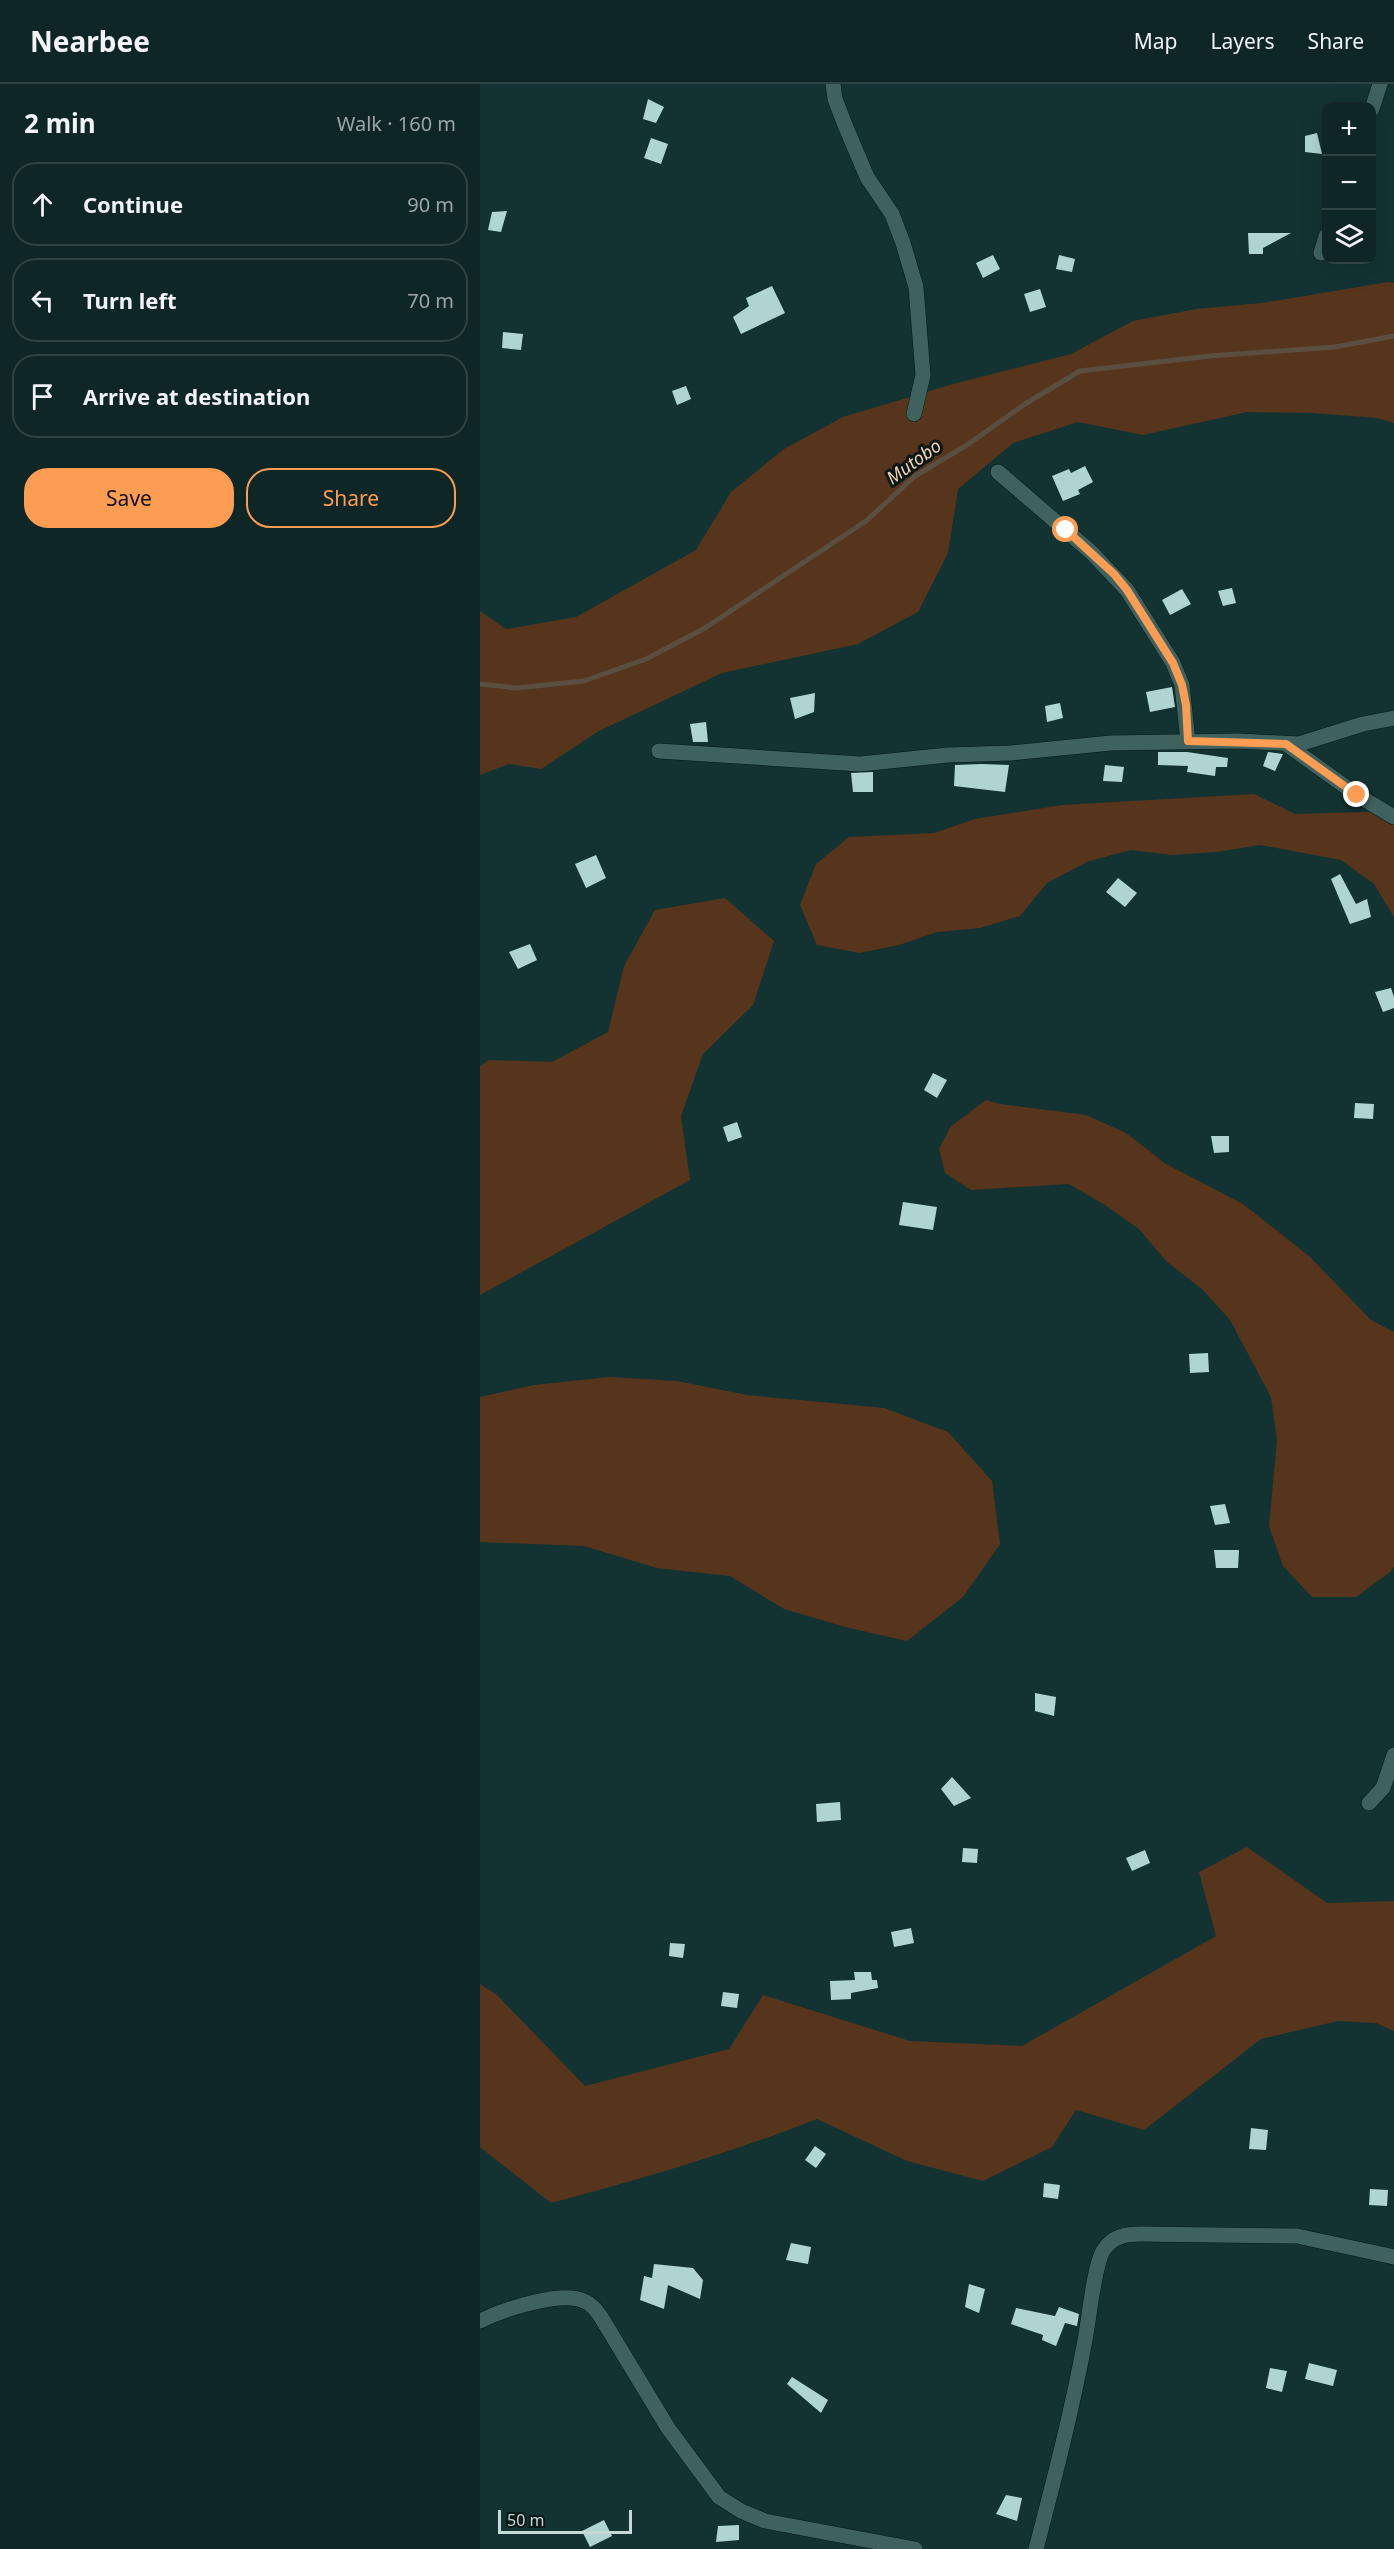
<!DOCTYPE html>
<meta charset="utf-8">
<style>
:root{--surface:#0e2625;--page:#172e2d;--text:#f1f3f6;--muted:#9ba5a7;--line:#2e4342;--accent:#fc9d53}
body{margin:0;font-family:"Noto Sans",sans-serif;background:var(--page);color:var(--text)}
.controls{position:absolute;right:18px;top:18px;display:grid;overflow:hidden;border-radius:12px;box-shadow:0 6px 24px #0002}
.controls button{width:54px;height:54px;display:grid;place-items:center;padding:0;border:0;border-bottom:2px solid var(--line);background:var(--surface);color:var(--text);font:30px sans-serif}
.scale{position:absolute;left:18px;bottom:15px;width:134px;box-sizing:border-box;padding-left:6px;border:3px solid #c7d9d7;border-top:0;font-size:16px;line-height:21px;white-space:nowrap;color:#c7d9d7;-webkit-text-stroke:4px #0a1817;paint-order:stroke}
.stop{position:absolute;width:18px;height:18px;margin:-14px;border:4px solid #fc9d53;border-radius:50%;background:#fff}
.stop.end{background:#fc9d53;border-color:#fff;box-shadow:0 2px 6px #0008}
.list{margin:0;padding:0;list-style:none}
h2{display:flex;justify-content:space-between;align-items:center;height:78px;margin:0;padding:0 24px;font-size:26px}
h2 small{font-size:20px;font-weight:400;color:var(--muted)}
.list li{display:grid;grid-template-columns:39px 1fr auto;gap:18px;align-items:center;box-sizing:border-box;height:84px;margin:0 12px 12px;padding:0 12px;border:2px solid var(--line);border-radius:24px}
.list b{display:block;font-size:22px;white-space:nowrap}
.list em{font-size:20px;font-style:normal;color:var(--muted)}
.actions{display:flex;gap:12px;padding:18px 24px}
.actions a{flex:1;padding:14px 0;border:2px solid var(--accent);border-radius:24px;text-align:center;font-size:21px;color:var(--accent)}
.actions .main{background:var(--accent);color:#111}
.icon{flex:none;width:33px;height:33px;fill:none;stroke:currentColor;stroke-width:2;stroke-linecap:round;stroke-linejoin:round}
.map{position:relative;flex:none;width:914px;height:2465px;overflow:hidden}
header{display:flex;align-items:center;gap:36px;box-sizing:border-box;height:84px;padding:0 30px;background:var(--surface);border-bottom:2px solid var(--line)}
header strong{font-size:28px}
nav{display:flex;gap:33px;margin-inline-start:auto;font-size:21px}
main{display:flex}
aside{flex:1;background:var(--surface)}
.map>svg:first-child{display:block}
</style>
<header>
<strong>Nearbee</strong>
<nav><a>Map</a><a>Layers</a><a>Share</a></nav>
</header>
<main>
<aside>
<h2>2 min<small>Walk · 160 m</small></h2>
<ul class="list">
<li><svg class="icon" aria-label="ahead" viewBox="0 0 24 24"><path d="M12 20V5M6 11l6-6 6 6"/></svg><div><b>Continue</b></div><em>90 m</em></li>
<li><svg class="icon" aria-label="left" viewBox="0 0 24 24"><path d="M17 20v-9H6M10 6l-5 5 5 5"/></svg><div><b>Turn left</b></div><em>70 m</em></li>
<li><svg class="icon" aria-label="arrive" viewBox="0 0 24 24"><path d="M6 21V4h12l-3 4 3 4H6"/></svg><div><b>Arrive at destination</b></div></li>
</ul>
<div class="actions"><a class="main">Save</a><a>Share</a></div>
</aside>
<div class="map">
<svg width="914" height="2465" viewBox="0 0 914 2465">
<rect width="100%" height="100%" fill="#123331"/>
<!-- green -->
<g fill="#56351c">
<polygon points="908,198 914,199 914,339 897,334 832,329 767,328 663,351 598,338 533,359 478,405 468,469 438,528 378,560 242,589 117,648 61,685 29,680 0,691 0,527 26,545 96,533 216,466 251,408 304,365 363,333 473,300 591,270 653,237 716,225 782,219"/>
<polygon points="774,710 815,730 914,727 914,833 894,800 861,776 780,761 736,768 691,771 651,766 609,777 567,799 540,832 500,844 457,848 419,861 379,869 337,861 320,821 336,780 369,753 454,749 495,735 582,721"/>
<polygon points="245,814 294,857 273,921 223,970 201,1032 210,1096 0,1211 0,982 9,976 72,978 128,948 144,882 175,826"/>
<polygon points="506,1016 520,1020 606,1031 646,1049 686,1080 763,1120 830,1173 891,1236 914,1248 914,1483 910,1488 876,1513 832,1513 803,1482 789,1442 797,1356 791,1313 750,1236 722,1205 686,1177 659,1145 625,1121 589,1100 491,1106 465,1089 459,1065 471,1042"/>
<polygon points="130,1293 197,1297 267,1311 404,1324 468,1348 512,1397 520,1460 483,1513 427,1557 365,1543 304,1525 250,1492 177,1484 104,1462 0,1458 0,1313 54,1301"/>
<path d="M767 1763 847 1819 914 1817V1947L896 1939 858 1937 781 1955 664 2046 596 2026 572 2063 503 2097 427 2077 337 2035C250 2069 161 2095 71 2119L0 2063V1900L17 1911 105 2002 249 1965 283 1911 430 1957 542 1962 736 1852 719 1788Z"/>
</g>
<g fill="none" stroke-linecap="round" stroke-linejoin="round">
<!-- stream -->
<polyline stroke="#594e40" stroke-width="5" points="0,600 36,604 104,597 166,575 225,544 386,437 435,392 487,361 545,320 600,287 730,272 855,263 914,252"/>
</g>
<!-- building -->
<g fill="#b0d5d1">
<polygon points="168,15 184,23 176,39 163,35"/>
<polygon points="837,49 842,70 825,68 825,52"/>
<polygon points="171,54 188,60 181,80 164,74"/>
<polygon points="27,127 21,148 8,146 12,128"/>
<polygon points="768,149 811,149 783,164 783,170 769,170"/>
<polygon points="513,171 520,185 503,194 496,179"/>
<polygon points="579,171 595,175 592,188 576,185"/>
<polygon points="292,202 305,229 261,250 253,233 269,222 266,214"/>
<polygon points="560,205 566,223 550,228 544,210"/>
<polygon points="23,248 43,250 41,266 22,264"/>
<polygon points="206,302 211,315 197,321 192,307"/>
<polygon points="605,382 613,398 598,406 600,410 583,417 572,392 589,385 591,389"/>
<polygon points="752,504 756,519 743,522 738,507"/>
<polygon points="702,505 711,520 690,531 682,516"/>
<polygon points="692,603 695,623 670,628 666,608"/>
<polygon points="335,609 334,628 315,635 310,614"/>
<polygon points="580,619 583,634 567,638 565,622"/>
<polygon points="226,638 228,658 213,658 210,640"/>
<polygon points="678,668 707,668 748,674 747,683 736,683 735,692 707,688 708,682 678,681"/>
<polygon points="788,668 803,670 795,687 783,682"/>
<polygon points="502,680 529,681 525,708 474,702 475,681"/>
<polygon points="625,681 644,683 642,698 623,697"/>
<polygon points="393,688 393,708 373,708 371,689"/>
<polygon points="116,771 126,794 106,804 95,780"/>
<polygon points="860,790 876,820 887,815 891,833 870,840 851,795"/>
<polygon points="638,794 657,809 645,823 626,808"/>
<polygon points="50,860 57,876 38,885 29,868"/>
<polygon points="911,904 914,913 914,924 903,928 895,908"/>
<polygon points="453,989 467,996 457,1014 444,1006"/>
<polygon points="875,1019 894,1020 893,1035 874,1034"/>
<polygon points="257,1038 262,1053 248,1058 243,1043"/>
<polygon points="731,1052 749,1052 749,1068 734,1069"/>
<polygon points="423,1118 457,1123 453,1146 419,1141"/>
<polygon points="728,1269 729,1288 710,1289 709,1270"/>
<polygon points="745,1420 750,1439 735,1441 730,1422"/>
<polygon points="734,1466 759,1466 758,1484 736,1484"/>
<polygon points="555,1609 576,1613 574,1632 555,1627"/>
<polygon points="472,1693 491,1714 474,1722 461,1705"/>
<polygon points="360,1718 361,1736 337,1738 336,1720"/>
<polygon points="483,1764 498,1765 497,1779 482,1778"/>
<polygon points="665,1766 670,1779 652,1787 646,1774"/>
<polygon points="431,1844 434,1859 414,1863 411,1848"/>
<polygon points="190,1859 205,1860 203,1874 189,1872"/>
<polygon points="374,1888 391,1888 392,1896 397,1896 398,1904 371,1909 371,1915 351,1916 350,1897 375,1896"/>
<polygon points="243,1908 259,1910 257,1924 241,1922"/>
<polygon points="771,2044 788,2046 786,2066 769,2065"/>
<polygon points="335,2062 346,2070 336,2084 325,2076"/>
<polygon points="564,2099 580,2101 578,2115 563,2113"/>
<polygon points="890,2105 908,2106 907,2122 889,2121"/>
<polygon points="311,2159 331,2163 328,2180 306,2176"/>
<polygon points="174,2180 213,2184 223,2196 220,2215 188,2201 184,2225 160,2216 164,2192 172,2194"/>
<polygon points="489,2200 505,2205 499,2229 485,2223"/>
<polygon points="579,2223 599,2230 597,2242 585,2239 576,2262 562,2256 563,2251 531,2240 536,2224 575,2232"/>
<polygon points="829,2279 857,2286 853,2302 825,2295"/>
<polygon points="790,2284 807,2287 802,2308 786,2304"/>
<polygon points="312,2293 348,2316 341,2329 307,2300"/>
<polygon points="526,2411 542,2414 537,2437 516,2430"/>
<polygon points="124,2436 132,2452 110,2463 102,2447"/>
<polygon points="259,2441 259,2456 236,2458 238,2442"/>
</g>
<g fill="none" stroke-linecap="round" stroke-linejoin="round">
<!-- minor casing -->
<g stroke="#021a18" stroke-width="16">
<g id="minor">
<polyline points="353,0 355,15 365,41 387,93 412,130 423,159 436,203 443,291 434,330"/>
<polyline points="892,25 900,0"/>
<polyline points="841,169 846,152"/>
<polyline points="518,388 611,468 647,506 693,579 702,601 708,657"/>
<polyline points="806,660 877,711 914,733"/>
<polyline points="179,667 380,680 468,671 531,669 631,659 758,657 819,660 883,640 914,634"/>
<polyline points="889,1719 903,1704 914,1671"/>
<path d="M0 2237C22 2226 81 2206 104 2217 112 2220 116 2226 121 2233L188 2344 239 2413 261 2427 285 2437 435 2465"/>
<path d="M556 2465C574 2396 592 2327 605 2256 609 2236 614 2182 623 2167 632 2152 646 2150 662 2150L817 2152 914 2173"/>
</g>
</g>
<!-- minor -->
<use href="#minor" stroke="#40625f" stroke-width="15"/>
</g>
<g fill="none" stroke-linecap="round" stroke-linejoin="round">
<!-- route -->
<polyline stroke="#fc9d53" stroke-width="8" points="586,446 634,490 647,506 693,579 702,601 706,621 708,657 806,660 877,711"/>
</g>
<g text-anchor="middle" stroke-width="6" stroke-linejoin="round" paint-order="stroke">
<!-- water labels -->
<g font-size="18" font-style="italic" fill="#f7d1b6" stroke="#0a1817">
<text transform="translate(434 378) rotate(-36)" y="6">Mutobo</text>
</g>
</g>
</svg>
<div class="controls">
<button>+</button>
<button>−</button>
<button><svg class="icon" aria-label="layers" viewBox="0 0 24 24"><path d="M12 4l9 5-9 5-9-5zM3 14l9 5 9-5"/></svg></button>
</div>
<div class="scale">50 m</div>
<div class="stop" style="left:586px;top:446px"></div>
<div class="stop end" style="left:877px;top:711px"></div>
</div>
</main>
